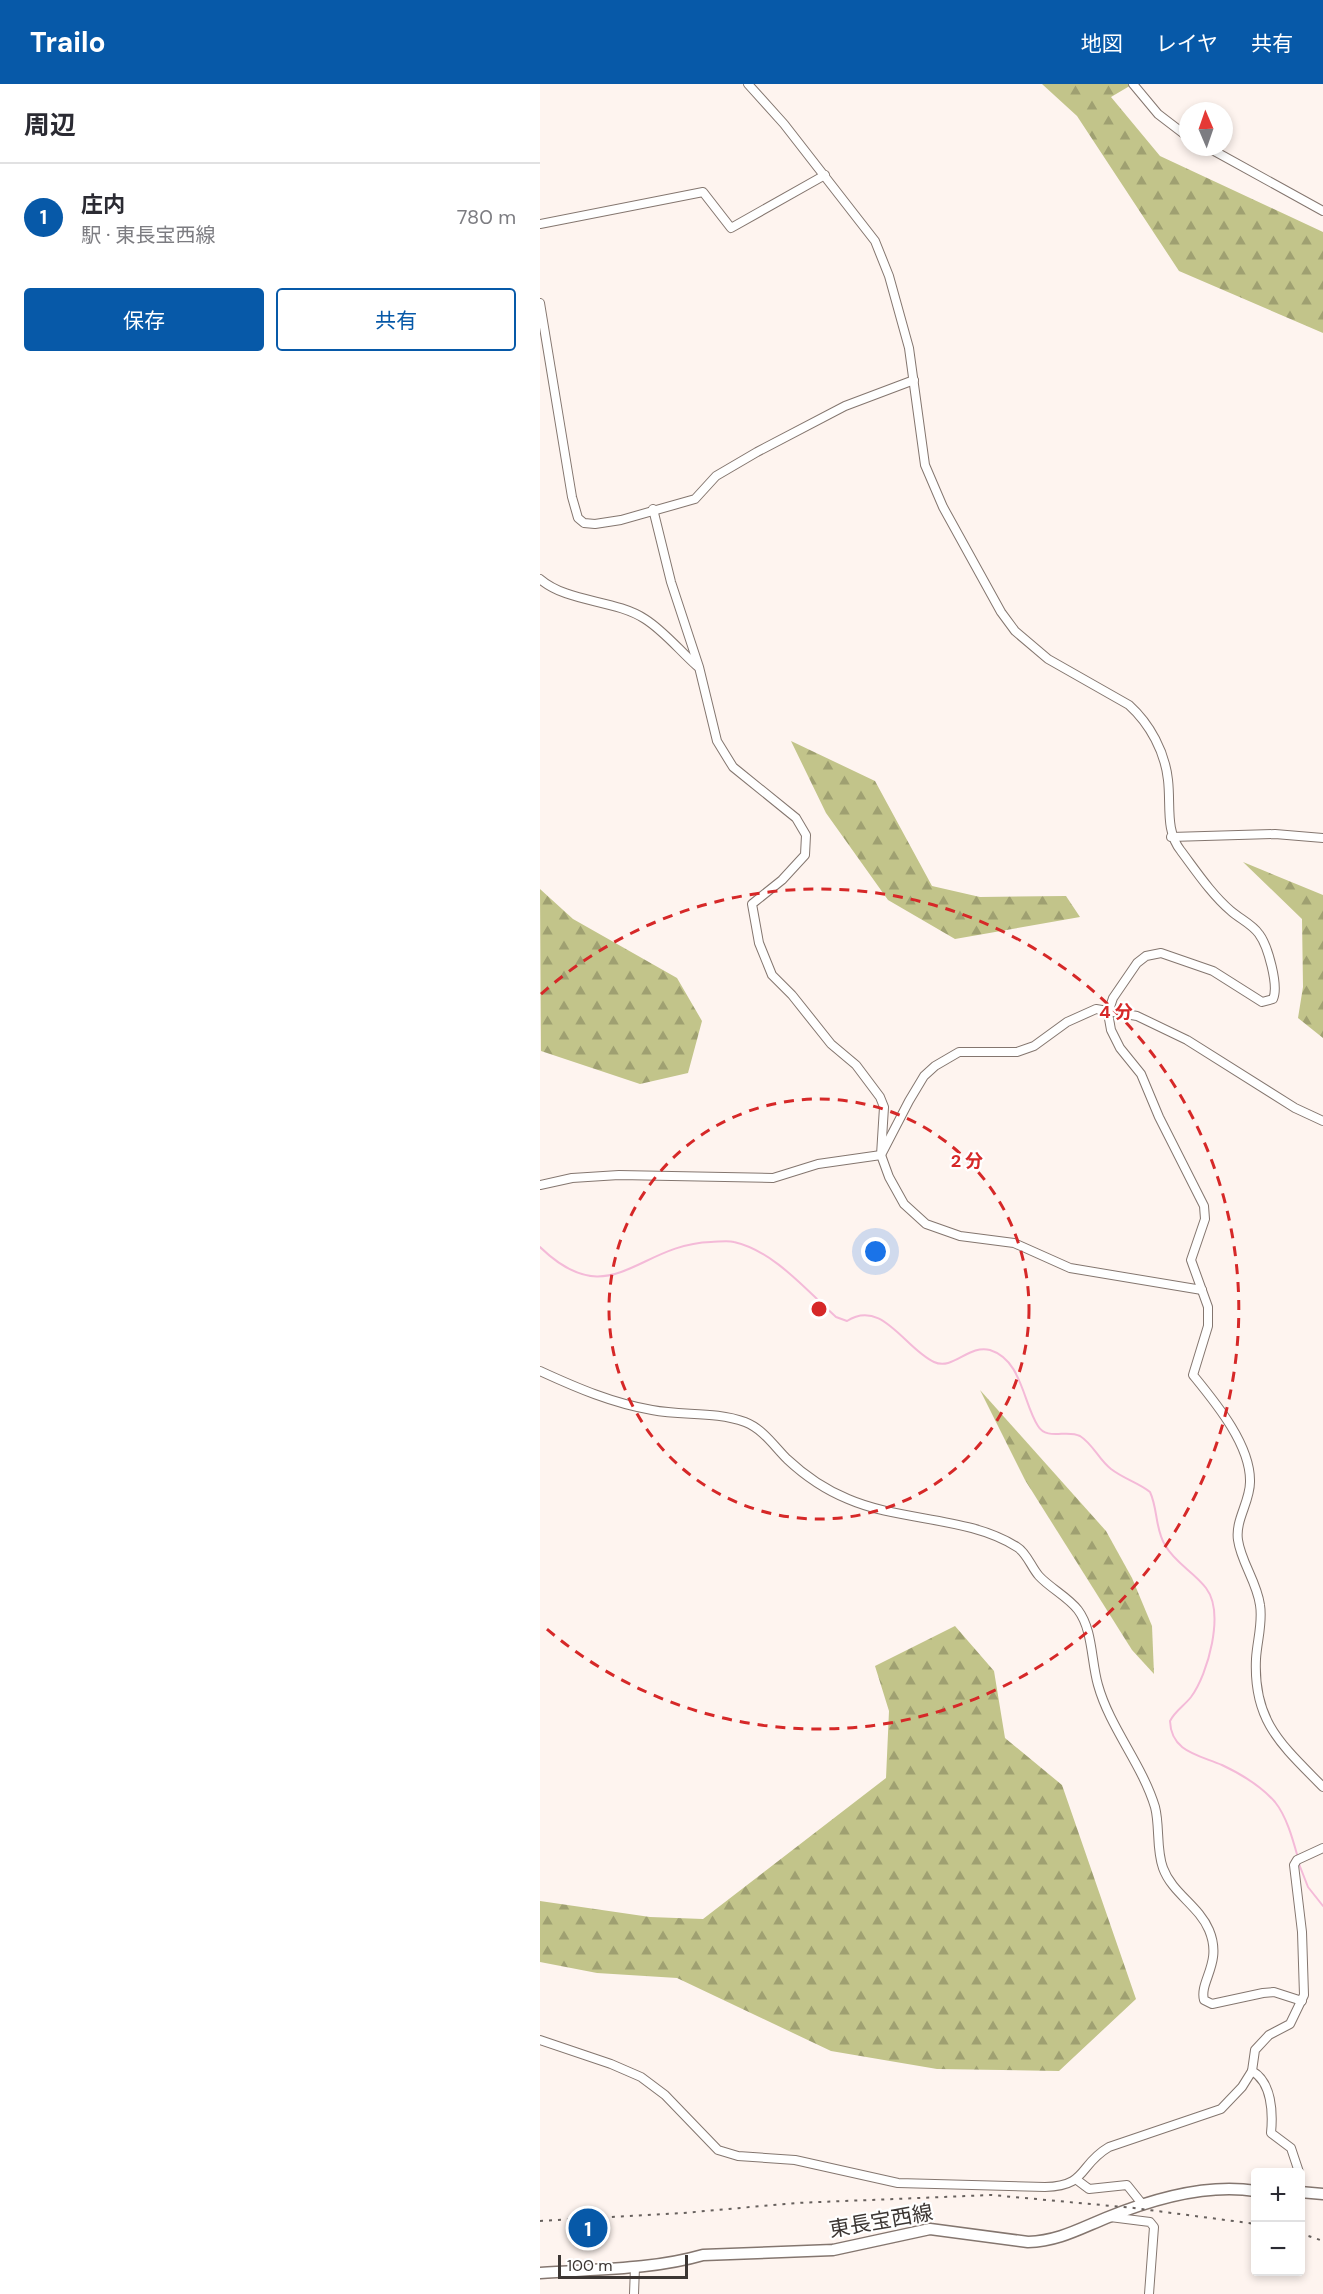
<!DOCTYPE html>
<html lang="ja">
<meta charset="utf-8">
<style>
:root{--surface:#fff;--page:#f2f2f3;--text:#2b2b33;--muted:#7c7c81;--line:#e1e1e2;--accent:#0759a8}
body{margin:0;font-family:"DM Sans","Noto Sans JP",sans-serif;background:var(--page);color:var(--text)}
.controls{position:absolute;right:18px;bottom:18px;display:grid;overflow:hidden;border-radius:6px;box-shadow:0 3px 9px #0003}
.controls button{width:54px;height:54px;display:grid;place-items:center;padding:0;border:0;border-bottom:2px solid var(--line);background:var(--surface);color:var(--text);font:30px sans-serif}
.compass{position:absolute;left:639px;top:18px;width:54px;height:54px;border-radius:50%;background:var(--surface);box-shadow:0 3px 9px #0003;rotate:358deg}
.scale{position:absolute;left:18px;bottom:15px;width:130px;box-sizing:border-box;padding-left:6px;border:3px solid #3c3633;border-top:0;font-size:16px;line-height:21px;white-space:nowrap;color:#3c3633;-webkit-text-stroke:4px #fff;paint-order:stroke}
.you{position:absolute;left:336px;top:1168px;width:21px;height:21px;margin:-15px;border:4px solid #fff;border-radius:50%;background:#1a73e8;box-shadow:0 0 0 9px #1a73e833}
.badge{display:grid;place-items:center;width:39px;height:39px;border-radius:50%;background:var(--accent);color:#fff;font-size:20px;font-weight:700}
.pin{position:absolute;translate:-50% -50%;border:3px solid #fff;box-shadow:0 2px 6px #0006}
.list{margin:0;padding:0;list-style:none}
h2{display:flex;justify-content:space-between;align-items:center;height:78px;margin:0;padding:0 24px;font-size:26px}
h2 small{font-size:20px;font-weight:400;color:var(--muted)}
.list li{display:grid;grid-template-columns:39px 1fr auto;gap:18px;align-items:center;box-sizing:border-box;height:108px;padding:0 24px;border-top:2px solid var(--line)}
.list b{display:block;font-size:22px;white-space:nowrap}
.list p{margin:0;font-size:20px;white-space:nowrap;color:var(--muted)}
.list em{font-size:20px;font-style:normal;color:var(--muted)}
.actions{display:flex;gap:12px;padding:18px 24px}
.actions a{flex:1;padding:14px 0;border:2px solid var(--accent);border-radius:6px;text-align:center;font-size:21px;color:var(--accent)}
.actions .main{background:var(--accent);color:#fff}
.map{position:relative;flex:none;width:783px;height:2210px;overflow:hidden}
header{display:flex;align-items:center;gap:36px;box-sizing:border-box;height:84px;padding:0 30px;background:var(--accent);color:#fff}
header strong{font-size:28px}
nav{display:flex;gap:33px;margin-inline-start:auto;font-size:21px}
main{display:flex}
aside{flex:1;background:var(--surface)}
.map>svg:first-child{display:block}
</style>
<header>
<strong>Trailo</strong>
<nav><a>地図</a><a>レイヤ</a><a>共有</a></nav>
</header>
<main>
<aside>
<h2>周辺<small></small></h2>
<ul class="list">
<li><span class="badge">1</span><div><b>庄内</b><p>駅 · 東長宝西線</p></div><em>780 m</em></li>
</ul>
<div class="actions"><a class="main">保存</a><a>共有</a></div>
</aside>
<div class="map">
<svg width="783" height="2210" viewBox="0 0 783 2210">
<defs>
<pattern id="forest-firs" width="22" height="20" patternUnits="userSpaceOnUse" patternTransform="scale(1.5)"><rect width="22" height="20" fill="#c2c48a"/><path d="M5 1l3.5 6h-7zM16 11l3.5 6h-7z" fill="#9fa071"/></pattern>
</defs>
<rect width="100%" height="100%" fill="#fef4ef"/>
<!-- forest -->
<g fill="url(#forest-firs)">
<polygon points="502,0 593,0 571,13 620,72 783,148 783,249 639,187 537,32"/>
<polygon points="251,657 335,697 392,802 440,813 526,812 540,833 415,855 348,816 286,729"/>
<polygon points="703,778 783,811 783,954 758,934 763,903 762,835"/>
<polygon points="0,805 33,835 137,894 162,937 148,989 100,1000 1,967"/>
<polygon points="440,1306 566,1447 592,1494 612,1542 614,1590 592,1566 485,1396"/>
<polygon points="415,1542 454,1587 465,1654 522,1701 596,1915 519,1987 397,1985 291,1967 137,1894 57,1889 0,1878 0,1817 110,1833 163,1835 346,1694 349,1627 335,1582"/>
</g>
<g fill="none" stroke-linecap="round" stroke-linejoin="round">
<!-- stream -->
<g stroke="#f4bad8" stroke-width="2">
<path d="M0 1163C70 1231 98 1160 171 1158 178 1158 187 1156 194 1158 234 1167 267 1207 296 1233L307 1237C342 1214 365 1265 394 1278 413 1287 429 1260 450 1266 482 1276 483 1319 498 1342 507 1357 527 1345 540 1352 553 1360 559 1376 571 1385 584 1395 599 1399 610 1408 618 1425 615 1445 625 1461 635 1479 654 1488 666 1504 685 1529 668 1590 651 1613 644 1622 635 1627 630 1637 631 1668 659 1671 682 1681 701 1690 721 1702 735 1718 747 1733 753 1756 758 1774"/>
<polyline points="759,1780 768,1803 783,1822"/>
</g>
<!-- minor casing -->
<g stroke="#84766f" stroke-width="10">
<g id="minor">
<path d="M208 0 244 40 335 157 349 192 369 264 385 381 403 423 461 528 475 547 508 575 589 621C610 640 625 668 628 696 631 721 625 747 641 767 656 787 672 811 691 827 700 835 712 840 719 850 728 862 739 902 733 915L722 918 673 887 621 869 606 872 597 879 573 914 568 929 571 946 580 964 601 990 619 1033 664 1122 665 1135 651 1176 668 1223V1242L653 1291C675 1318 711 1361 710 1398 710 1418 695 1436 698 1456 701 1478 717 1498 720 1521 723 1539 717 1557 716 1575 713 1638 742 1661 783 1703"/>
<polyline points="593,0 618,30 648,53"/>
<polyline points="667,63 783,127"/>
<polyline points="0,140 163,108 191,144 285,91"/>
<polyline points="0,219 32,413 38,434 44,439 55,440 81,436 155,415 176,392 217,368 305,322 374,296"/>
<polyline points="113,425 131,498 159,583 177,657 193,683 256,734 266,751 265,771 242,796 212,820 219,859 232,891 252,911 291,960 316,981 340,1013 344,1023 341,1071 349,1093 364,1120 386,1140 420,1152 474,1159 530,1184 662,1206"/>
<path d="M0 495C28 519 74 515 105 535 124 547 140 567 157 582"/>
<polyline points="631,753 735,750 783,754"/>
<polyline points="0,1101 32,1094 79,1091 233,1094 278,1080 341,1071 369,1017 384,992 395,982 419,968 477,968 494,962 527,938 556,925 597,932 647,956 755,1024 783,1037"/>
<path d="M0 1287C37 1304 72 1319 112 1326 143 1332 175 1327 205 1338 223 1345 234 1362 247 1375 264 1391 286 1406 308 1415 361 1438 428 1432 477 1463 487 1469 491 1483 499 1492 510 1504 528 1513 538 1526 553 1546 551 1577 558 1601 570 1644 602 1680 615 1723 620 1742 616 1765 623 1784 632 1809 659 1822 669 1846 683 1879 659 1897 664 1916L672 1920 723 1909 734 1908 762 1917"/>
<path d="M0 1956 71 1980 101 1993 125 2011 178 2066 198 2072 255 2076 358 2099 505 2103C548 2102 538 2081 569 2063L681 2025 702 2003 712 1987"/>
<path d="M759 2088 751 2064 731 2049C733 2029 732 1998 712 1987L715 1966 729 1951 750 1940 764 1911 762 1848 754 1781 757 1776 783 1764"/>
<polyline points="537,2096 549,2105 587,2101 603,2121"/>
<polyline points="570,2133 610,2138 614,2143 609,2210"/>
<polyline points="94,2210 95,2183"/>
</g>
</g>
<!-- secondary casing -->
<g stroke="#84766f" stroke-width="13">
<g id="secondary">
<polyline points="760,2108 783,2110"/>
<path d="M0 2189C54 2185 111 2186 163 2171L293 2166 390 2145 488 2158C518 2157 539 2145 566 2134 612 2115 666 2099 716 2107"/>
</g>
</g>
<!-- minor -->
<use href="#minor" stroke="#fff" stroke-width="8"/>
<!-- secondary -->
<use href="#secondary" stroke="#fff" stroke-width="10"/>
<!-- rail -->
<g stroke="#67605d" stroke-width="2" stroke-dasharray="3 6" stroke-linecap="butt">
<polyline points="0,2137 143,2129 256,2119 452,2111 594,2124 716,2140"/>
<polyline points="760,2149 783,2157"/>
</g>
</g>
<!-- distance rings -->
<g fill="none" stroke="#d62828" stroke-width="3" stroke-dasharray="10 8">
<circle cx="279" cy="1225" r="210"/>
<path d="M1 910A420 420 0 1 1 1 1540"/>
</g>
<g text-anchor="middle" stroke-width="4.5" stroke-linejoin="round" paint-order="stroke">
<!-- street labels -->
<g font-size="21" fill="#3c3633" stroke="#fff">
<text transform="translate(341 2137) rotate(-10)" y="7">東長宝西線</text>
</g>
</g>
<circle cx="279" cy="1225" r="9" fill="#d62828" stroke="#fff" stroke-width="3"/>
<g font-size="18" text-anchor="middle" font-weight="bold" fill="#d62828" stroke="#fff" stroke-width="4.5" stroke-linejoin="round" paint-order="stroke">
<text x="576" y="934">4 分</text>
<text x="427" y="1083">2 分</text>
</g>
</svg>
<div class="controls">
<button>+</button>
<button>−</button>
</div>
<svg class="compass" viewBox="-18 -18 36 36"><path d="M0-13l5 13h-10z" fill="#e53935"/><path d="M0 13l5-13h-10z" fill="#7c7c81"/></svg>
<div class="scale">100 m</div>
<div class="you"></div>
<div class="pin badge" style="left:48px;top:2144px">1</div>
</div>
</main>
